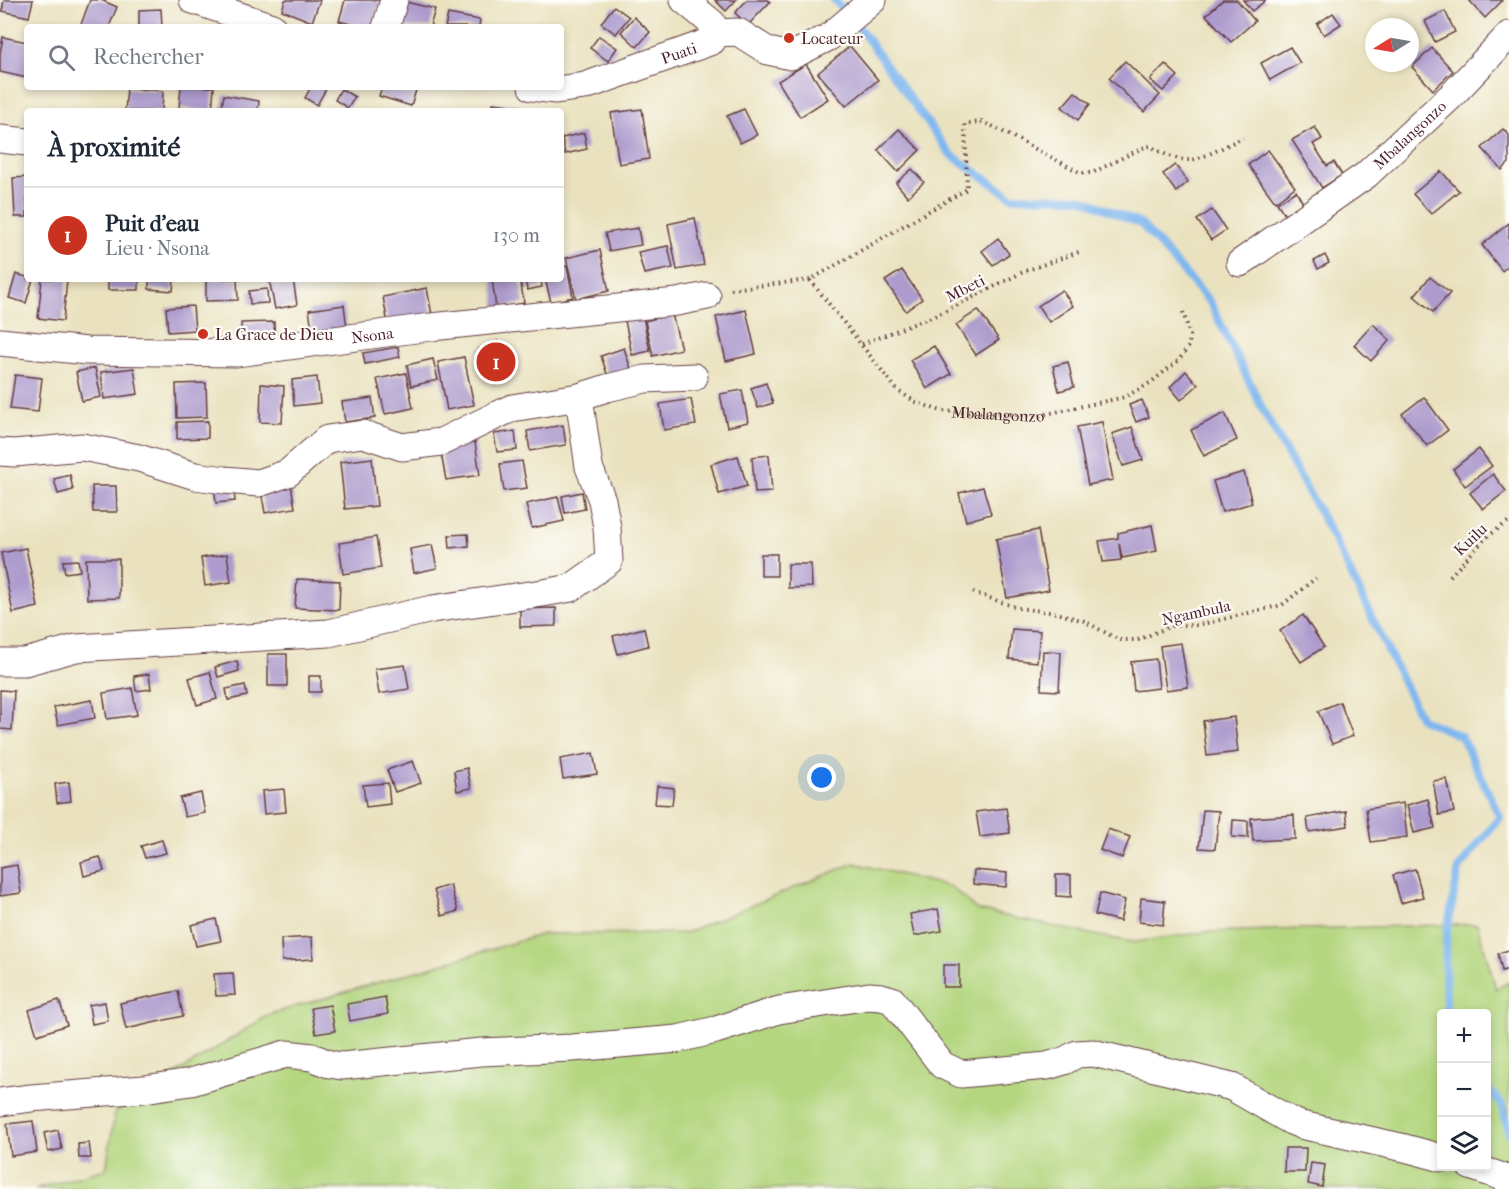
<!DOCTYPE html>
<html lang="fr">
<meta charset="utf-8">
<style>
:root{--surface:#fff;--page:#f6f6f7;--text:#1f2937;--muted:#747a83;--line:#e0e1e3;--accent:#c8321e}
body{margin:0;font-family:"IM FELL French Canon",serif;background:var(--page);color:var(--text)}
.controls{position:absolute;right:18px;bottom:18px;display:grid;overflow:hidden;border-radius:6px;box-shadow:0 3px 9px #0003}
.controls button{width:54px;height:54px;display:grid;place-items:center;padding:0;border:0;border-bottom:2px solid var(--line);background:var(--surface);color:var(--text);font:30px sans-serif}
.compass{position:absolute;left:1365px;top:18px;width:54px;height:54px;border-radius:50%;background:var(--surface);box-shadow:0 3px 9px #0003;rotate:259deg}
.you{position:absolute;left:822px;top:778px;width:21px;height:21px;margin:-15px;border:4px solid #fff;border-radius:50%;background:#1a73e8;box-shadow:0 0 0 9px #1a73e833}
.badge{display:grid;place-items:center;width:39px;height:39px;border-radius:50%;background:var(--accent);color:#fff;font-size:20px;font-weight:700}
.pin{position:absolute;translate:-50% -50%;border:3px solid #fff;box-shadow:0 2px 6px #0006}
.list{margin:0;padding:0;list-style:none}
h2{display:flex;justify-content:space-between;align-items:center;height:78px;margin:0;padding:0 24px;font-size:26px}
h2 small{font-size:20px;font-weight:400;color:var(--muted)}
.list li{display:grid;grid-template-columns:39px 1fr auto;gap:18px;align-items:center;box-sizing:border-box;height:96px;padding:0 24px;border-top:2px solid var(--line)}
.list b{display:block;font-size:22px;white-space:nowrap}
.list p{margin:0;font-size:20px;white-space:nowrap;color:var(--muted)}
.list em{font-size:20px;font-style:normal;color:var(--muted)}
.icon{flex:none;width:33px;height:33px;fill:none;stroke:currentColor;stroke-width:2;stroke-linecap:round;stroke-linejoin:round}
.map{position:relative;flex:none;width:1509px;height:1189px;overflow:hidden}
.search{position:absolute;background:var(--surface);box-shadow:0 3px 9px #0003;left:24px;top:24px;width:540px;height:66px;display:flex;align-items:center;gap:15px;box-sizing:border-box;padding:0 21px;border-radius:6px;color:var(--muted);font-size:22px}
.panel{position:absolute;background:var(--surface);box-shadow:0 3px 9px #0003;left:24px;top:108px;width:540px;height:174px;border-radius:6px}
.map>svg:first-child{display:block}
</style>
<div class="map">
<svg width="1509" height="1189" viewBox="0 0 1509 1189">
<rect width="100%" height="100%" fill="#fdfcf7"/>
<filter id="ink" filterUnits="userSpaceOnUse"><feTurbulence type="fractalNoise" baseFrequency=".0167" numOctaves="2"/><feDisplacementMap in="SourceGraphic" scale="12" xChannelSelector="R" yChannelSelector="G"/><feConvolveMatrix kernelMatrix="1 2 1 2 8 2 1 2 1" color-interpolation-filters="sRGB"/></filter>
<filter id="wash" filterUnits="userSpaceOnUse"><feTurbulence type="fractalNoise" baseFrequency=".008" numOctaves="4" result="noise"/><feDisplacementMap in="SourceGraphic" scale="24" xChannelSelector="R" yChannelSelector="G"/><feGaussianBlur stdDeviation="1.35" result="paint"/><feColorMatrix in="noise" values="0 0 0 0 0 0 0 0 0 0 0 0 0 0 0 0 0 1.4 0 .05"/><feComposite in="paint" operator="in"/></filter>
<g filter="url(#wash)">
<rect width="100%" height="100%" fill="#eae2bf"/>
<!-- green -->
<path fill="#b4d67f" stroke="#7f7a55" stroke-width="1.5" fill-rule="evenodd" d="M854 863 951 887 977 910 1104 937 1134 942 1206 932 1477 924 1496 989 1509 982V1189H34L106 1169 115 1112 270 1014 543 934 685 933ZM1442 1014H1486V1166H1442Z"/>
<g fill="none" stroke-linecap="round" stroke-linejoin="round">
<!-- stream -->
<g stroke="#7fb7ef" stroke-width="8">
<polyline points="834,0 856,23 950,154 1012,197 1080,198 1141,224 1210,302 1265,414 1332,535 1421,719 1461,736 1500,817 1459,868 1447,931 1445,964 1446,1014"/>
<polyline points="1486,1086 1502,1105 1509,1133"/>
</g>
</g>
<g id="blocks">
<!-- building -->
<g fill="#ad9bcd">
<polygon points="4,0 33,0 29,17 2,11"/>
<polygon points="90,0 101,0 117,7 109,27 80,27"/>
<polygon points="285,0 320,0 312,22 282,10"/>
<polygon points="345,0 381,0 374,27 361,27 339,21"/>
<polygon points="715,0 736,0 726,11"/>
<polygon points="747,0 768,0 770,2 748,25 735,13"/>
<polygon points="1223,0 1237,0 1255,21 1231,42 1206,15"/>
<polygon points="1243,0 1266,0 1252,11"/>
<polygon points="1469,0 1501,0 1502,1 1485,18"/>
<polygon points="402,1 435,9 430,27 396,27"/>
<polygon points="614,6 629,17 616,34 601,23"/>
<polygon points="161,9 162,27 139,27 139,10"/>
<polygon points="1445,11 1455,32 1435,42 1425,21"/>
<polygon points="1333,13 1341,24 1324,35 1317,24"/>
<polygon points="448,14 480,20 479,27 445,27"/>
<polygon points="634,17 650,32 637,47 621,32"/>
<polygon points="599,36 617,48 608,61 590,48"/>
<polygon points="3,37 27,42 27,78 0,72 0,53"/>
<polygon points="850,46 878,80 846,106 818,73"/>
<polygon points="1290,47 1300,63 1270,80 1261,63"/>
<polygon points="1432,48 1453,71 1433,90 1412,67"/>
<polygon points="1125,61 1160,95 1144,112 1109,78"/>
<polygon points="806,64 828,99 800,117 778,81"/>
<polygon points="1165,64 1178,76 1163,91 1150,80"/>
<polygon points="181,87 214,87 212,111 179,108"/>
<polygon points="311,87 327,87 317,105 305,98"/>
<polygon points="382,87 417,87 411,106 379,96"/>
<polygon points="127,88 163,91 162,111 125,111"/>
<polygon points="341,89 355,97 348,108 335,100"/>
<polygon points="1075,92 1090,104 1078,120 1062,107"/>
<polygon points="224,95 259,101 258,111 221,111"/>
<polygon points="493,103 524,107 523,111 492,111"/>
<polygon points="642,109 649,159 619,164 611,113"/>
<polygon points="744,109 757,135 740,143 727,116"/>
<polygon points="1315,127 1322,139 1313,144 1327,166 1334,162 1342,175 1322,188 1292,140"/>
<polygon points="899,129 920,150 898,172 878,150"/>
<polygon points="1503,129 1509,135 1509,163 1502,170 1482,148"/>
<polygon points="584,133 587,149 565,154 562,138"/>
<polygon points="1268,150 1295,187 1275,202 1248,165"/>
<polygon points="1175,165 1188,182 1176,192 1163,174"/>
<polygon points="912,169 924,182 908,197 896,183"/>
<polygon points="1441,171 1459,191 1431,214 1413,194"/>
<polygon points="27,177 27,217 15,217 13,178"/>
<polygon points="1296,191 1303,203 1285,215 1277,203"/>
<polygon points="1212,210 1226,230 1211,240 1197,220"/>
<polygon points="695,218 704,265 677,270 668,224"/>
<polygon points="1509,223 1509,265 1502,271 1482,245"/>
<polygon points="638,228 641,245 609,251 605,233"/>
<polygon points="998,238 1009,254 993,265 982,251"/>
<polygon points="668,246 673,268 644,274 638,252"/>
<polygon points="600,250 609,291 576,299 566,258"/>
<polygon points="1325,255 1329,263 1318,269 1314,261"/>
<polygon points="567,266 573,297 551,302 545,279 561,279 561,267"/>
<polygon points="902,270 922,299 906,311 885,281"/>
<polygon points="16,274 27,277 27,279 33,279 26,303 9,298"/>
<polygon points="1430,277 1450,293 1433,312 1414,296"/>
<polygon points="42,279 67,279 63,321 38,318"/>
<rect x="108" y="279" width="31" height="11"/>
<polygon points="149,279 174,279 173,291 149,289"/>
<polygon points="206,279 237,279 238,300 206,301"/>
<polygon points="269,279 293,279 297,305 275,309"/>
<polygon points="492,279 520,279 524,303 496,308"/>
<polygon points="525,279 541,279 542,287 527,290"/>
<polygon points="427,288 432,315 388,324 383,297"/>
<polygon points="267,289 268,303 250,304 249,291"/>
<polygon points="1062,290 1073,306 1049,322 1038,306"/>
<polygon points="344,305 347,328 313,334 309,310"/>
<polygon points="193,306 195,330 168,332 166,308"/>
<polygon points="746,310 756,354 726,361 716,317"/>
<polygon points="978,310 999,340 976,355 956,325"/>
<polygon points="672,314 681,349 653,356 645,321"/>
<polygon points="643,317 650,351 632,355 625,321"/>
<polygon points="274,322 275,344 242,345 241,323"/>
<polygon points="1373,324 1390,340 1371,361 1354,345"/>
<polygon points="498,341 512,376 494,384 479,349"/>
<polygon points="934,346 951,374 927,389 910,360"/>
<polygon points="398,347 400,357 365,364 363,353"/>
<polygon points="624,348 631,369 608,377 601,356"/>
<polygon points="464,357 474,405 447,410 438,362"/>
<polygon points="433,359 438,380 411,386 407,365"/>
<polygon points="1068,362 1074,387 1059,391 1053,366"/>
<polygon points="95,368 101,397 82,401 76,372"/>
<polygon points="134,368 138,394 104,399 101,372"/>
<polygon points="1186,371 1198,385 1181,400 1170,387"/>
<polygon points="406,373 413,408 385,414 377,379"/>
<polygon points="15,375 42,378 38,412 10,409"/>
<polygon points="317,377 320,403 294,406 292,380"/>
<polygon points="206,383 207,417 177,418 176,384"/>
<polygon points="766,383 773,403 758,408 751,388"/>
<polygon points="261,384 284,386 282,423 260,422"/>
<polygon points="742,390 748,422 727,427 720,394"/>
<polygon points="1424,397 1448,430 1427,446 1402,414"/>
<polygon points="372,398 375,418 345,422 342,402"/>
<polygon points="691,399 696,425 664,430 660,404"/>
<polygon points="1142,400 1149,417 1136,422 1129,405"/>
<polygon points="1225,413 1237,440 1204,456 1191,430"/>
<polygon points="208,421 208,438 177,439 177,422"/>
<polygon points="1102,422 1113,480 1088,485 1077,427"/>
<polygon points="563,425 566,445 530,451 527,431"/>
<polygon points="1132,427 1143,460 1123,466 1112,434"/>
<polygon points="515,431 517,450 497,452 494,434"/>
<polygon points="475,442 480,475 446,480 440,448"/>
<polygon points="1479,449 1492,466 1465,486 1453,469"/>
<polygon points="769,455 772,492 755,493 752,457"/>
<polygon points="738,456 747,486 719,494 711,464"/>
<polygon points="372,458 377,506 345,509 340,462"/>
<polygon points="522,461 527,488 504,491 500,464"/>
<polygon points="1244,472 1252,503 1222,512 1213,481"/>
<polygon points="1493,474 1506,491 1483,509 1470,493"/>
<polygon points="70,475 73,490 58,494 54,479"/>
<polygon points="233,483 235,501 216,503 214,485"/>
<polygon points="291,485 295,508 265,513 261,490"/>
<polygon points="92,486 116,486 117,512 93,512"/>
<polygon points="983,487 991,514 966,521 959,493"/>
<polygon points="582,492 585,509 565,513 562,496"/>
<polygon points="558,497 564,521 532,528 526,504"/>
<polygon points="1152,525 1157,551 1122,558 1119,543 1121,560 1103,562 1099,541 1118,538 1118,533"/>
<polygon points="1038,530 1049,590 1007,598 996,539"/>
<polygon points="468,534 469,546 450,548 449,535"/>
<polygon points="376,537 381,568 343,574 339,543"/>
<polygon points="432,545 437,568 414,573 410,549"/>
<polygon points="26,548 38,607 13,613 1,553"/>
<polygon points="227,554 231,582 205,586 201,558"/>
<rect x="761" y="554" width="16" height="22"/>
<polygon points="86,559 119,559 119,598 87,599"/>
<polygon points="78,560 80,571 65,573 63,561"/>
<polygon points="788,564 811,564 812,587 788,588"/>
<polygon points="297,579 340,581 339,610 295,608"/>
<polygon points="556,608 556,626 520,627 520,609"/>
<polygon points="1303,615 1324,647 1301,662 1280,631"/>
<polygon points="644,628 648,646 618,654 613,636"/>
<polygon points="1012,629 1040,631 1037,662 1009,659"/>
<polygon points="1181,643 1188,687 1166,690 1160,646"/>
<polygon points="1043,651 1061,652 1059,691 1041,690"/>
<rect x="268" y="654" width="19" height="32"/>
<polygon points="1156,659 1159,688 1134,691 1131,662"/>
<polygon points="237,661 239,671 218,677 215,667"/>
<polygon points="405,665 409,689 379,694 375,669"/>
<polygon points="210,672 217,699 197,705 189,678"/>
<polygon points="149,674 151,689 136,691 134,676"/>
<rect x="309" y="676" width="12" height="16"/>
<polygon points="245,685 247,696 228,700 226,689"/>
<polygon points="132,688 137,715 107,719 103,693"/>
<polygon points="0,690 14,691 12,730 0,729"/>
<polygon points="92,700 95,718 58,725 54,707"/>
<polygon points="1340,702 1353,736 1332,744 1318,711"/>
<polygon points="1234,717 1238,752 1207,756 1203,721"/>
<polygon points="593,753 597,774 563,779 560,759"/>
<polygon points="413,761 421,783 395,792 387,770"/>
<polygon points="467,768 471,788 457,791 454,771"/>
<polygon points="1447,779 1454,812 1439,815 1433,781"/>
<polygon points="69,782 71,801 57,803 55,784"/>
<polygon points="388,783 390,804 366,807 363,785"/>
<polygon points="657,786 674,788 672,805 655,804"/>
<polygon points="284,789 286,812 264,814 262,791"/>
<polygon points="201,793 205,813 185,817 180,798"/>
<polygon points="1428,799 1435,828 1414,833 1407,805"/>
<polygon points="1403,803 1407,837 1371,842 1366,809"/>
<polygon points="1006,808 1010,833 980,837 976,812"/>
<polygon points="1203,810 1219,811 1215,849 1199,848"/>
<polygon points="1346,811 1348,826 1309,832 1307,818"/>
<polygon points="1294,815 1295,839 1253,841 1251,818"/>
<polygon points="1233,820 1248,821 1248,838 1232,837"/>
<polygon points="1108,829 1130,837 1122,858 1100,850"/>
<polygon points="162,840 166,853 145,858 141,846"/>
<polygon points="100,857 104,871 84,876 81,862"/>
<polygon points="17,865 21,893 0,896 0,868"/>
<polygon points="1415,869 1423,897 1401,903 1393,875"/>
<polygon points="974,870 1007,873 1006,887 973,884"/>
<polygon points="1056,875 1071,875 1071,897 1056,896"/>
<polygon points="450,885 458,911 442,916 434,890"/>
<polygon points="1100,893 1125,900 1120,921 1095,915"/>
<polygon points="1141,898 1165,901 1163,925 1139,922"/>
<polygon points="938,909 942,931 914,936 910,914"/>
<polygon points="216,919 221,941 196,946 191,925"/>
<polygon points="312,937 313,959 282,961 281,939"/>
<polygon points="1509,950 1509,969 1502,971 1498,953"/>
<rect x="943" y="965" width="16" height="22"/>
<polygon points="233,973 235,995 216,996 214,974"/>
<polygon points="178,991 183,1016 126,1029 120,1003"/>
<polygon points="385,997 388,1014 350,1021 347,1004"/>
<polygon points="59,1000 67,1025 37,1035 29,1010"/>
<polygon points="105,1002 108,1021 92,1024 89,1005"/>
<polygon points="330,1005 335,1031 316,1034 311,1008"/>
<polygon points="33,1121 37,1152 11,1156 7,1124"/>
<polygon points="58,1130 62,1149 48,1152 44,1133"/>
<polygon points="89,1143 91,1158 79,1158 78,1144"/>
<polygon points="1285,1148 1306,1148 1305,1172 1284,1172"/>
<polygon points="1311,1163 1325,1165 1322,1187 1308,1184"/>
</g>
</g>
</g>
<g filter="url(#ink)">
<use href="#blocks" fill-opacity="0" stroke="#623c41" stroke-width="1.5"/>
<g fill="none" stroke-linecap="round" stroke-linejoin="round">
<!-- minor casing -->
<g stroke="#623c41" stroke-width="29">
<g id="minor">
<polyline points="193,0 272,27"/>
<polyline points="684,0 712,23 716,33"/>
<polyline points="386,27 394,0"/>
<path id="s2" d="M532 87 556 90 585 86 712 41 716 33 738 32 768 51 791 56 829 37 873 0"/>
<polyline points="0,139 27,142"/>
<path id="s3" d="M1240 263 1366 175 1450 97 1509 35"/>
<path id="s4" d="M0 342 87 351 237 353 431 327 677 302 707 296"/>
<polyline points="0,452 14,453 82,447 139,458 195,476 225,480 259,483 288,473 327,439 363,434 402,447 441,442 512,408 579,397 607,388 645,379 694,377"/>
<polyline points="0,662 25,662 76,648 329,633 432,609 543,593 571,588 609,561 607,527 602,500 589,467 579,397"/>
<polyline points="0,1102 31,1098 144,1089 191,1082 286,1054 312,1057 329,1064 342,1066 481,1052 572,1048 678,1039 716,1030 779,1010 869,996 881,997 892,1000 942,1065 961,1074 1047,1066 1064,1061 1077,1054 1093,1053 1232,1087 1291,1121 1301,1125 1405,1148 1442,1158"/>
<polyline points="1470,1166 1500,1176 1509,1181"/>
</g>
</g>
<!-- path -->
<g stroke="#623c41" stroke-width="4" stroke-dasharray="1.5 4.5" stroke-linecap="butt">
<path id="s1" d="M810 280 898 391 916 402 941 411 1037 416 1125 397 1150 383 1178 361 1189 346 1190 335 1183 312"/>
<path d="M731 289 810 280 967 189 965 124 981 122 992 126 1081 173H1092L1142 148 1151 146C1162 154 1182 163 1195 159 1211 155 1228 144 1243 138"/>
<polyline points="862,344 944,312 1025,271 1079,252"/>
<polyline points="1450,576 1487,537 1509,521"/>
<polyline points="973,592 1018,608 1057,613 1084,621 1119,640 1138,640 1171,626 1199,625 1282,605 1316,578"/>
</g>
<!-- minor -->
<use href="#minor" stroke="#fff" stroke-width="27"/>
</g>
</g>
<!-- markers -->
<g fill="#c8321e" stroke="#fdfcf7" stroke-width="2">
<circle cx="789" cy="38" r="6"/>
<circle cx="203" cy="334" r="6"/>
</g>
<g text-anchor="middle" stroke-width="4.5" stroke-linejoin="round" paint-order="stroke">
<!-- poi labels -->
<g font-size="16" fill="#4a1f2b" stroke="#fdfcf7" text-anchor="start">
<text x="801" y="44">Locateur</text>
<text x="215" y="340">La Grace de Dieu</text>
</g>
<!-- street labels -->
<g font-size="16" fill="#4a1f2b" stroke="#fdfcf7">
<text dy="6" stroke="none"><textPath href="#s2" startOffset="153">Puati</textPath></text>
<text dy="6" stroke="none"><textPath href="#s3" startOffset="213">Mbalangonzo</textPath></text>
<text transform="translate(965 288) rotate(-27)" y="6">Mbeti</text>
<text dy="6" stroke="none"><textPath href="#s4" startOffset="374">Nsona</textPath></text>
<text dy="6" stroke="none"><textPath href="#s1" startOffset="246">Mbalangonzo</textPath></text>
<text transform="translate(1470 539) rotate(-44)" y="6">Kuilu</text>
<text transform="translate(1196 612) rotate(-12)" y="6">Ngambula</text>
</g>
</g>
</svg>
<div class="controls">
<button>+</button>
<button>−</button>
<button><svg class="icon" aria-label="layers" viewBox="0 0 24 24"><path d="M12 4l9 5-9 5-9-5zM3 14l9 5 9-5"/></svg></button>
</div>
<svg class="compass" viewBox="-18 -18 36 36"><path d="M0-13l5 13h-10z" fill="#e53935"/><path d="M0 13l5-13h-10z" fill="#747a83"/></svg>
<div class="you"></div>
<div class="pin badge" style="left:496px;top:362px">1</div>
<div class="search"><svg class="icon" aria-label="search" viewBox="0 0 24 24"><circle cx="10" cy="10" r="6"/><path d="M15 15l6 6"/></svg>Rechercher</div>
<section class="panel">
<h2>À proximité<small></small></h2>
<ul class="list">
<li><span class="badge">1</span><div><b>Puit d'eau</b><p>Lieu · Nsona</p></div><em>130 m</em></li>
</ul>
</section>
</div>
